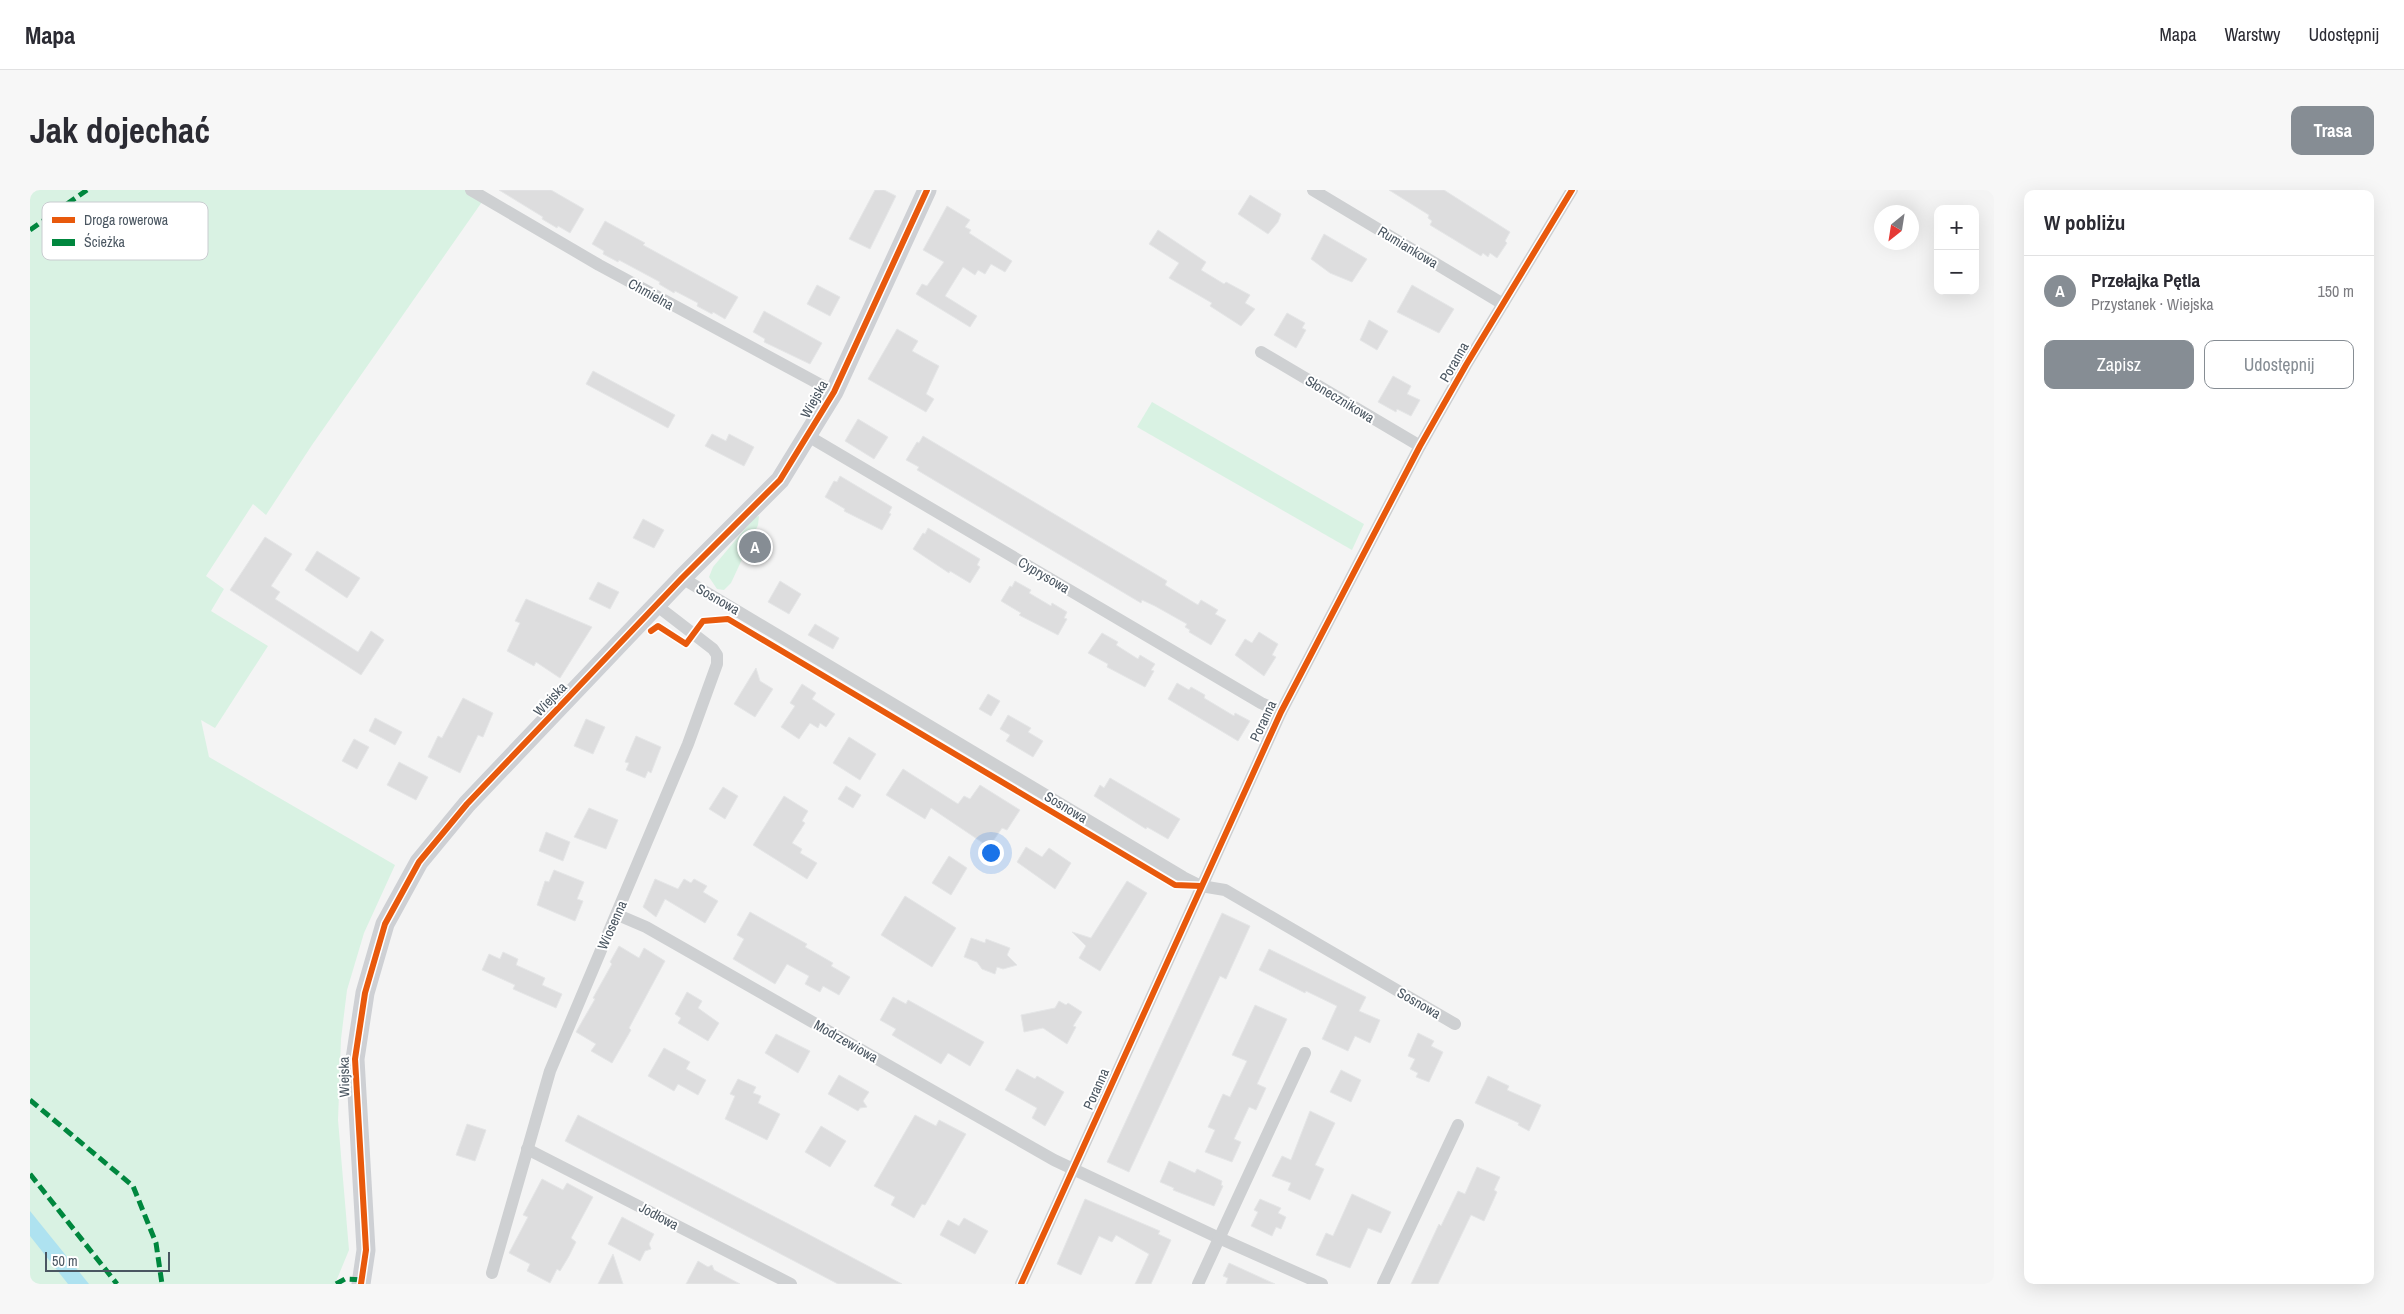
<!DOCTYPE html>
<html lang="pl">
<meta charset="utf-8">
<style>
:root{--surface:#fff;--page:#f7f7f7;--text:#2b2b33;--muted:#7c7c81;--line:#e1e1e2;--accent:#868d94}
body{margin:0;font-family:"Archivo Narrow",sans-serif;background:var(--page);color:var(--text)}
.controls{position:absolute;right:15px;top:15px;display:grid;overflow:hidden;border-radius:10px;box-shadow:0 5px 20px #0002}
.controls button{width:45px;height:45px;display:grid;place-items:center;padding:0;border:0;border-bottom:1px solid var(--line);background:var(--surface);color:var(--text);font:25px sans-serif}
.compass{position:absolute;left:1844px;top:15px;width:45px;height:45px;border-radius:50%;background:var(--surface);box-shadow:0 5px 20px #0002;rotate:210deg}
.scale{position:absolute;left:15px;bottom:12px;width:125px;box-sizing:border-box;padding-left:5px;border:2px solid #4a5661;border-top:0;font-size:14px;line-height:18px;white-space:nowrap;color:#4a5661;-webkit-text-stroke:4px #fff;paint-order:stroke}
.you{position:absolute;left:960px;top:662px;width:18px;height:18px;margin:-12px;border:4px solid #fff;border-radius:50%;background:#1a73e8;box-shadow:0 0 0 8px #1a73e833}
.badge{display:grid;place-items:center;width:32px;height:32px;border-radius:50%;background:var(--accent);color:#fff;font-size:16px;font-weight:700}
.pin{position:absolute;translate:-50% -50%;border:2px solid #fff;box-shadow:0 1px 5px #0006}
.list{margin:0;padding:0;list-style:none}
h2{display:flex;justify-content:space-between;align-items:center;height:65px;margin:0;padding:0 20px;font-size:21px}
h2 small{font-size:16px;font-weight:400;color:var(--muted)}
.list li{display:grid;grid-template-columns:32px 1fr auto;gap:15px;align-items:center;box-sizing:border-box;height:70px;padding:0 20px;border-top:1px solid var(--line)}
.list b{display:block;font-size:19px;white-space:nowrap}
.list p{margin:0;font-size:16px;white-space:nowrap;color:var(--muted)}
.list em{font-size:16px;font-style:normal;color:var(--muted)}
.actions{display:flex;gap:10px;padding:15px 20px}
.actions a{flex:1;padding:11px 0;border:1px solid var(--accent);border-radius:10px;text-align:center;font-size:18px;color:var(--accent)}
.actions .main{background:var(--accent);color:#fff}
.map{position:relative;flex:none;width:1964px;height:1094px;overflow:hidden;border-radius:10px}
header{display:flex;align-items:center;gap:30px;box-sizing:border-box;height:70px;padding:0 25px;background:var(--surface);border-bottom:1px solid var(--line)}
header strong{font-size:24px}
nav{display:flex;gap:28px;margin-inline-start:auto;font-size:18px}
.intro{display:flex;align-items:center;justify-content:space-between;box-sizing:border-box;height:120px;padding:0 30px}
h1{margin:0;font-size:35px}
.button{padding:12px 22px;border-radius:10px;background:var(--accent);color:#fff;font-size:18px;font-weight:700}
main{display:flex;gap:30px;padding:0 30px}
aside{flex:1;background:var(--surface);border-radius:10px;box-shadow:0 5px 20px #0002}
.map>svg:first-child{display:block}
</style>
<header>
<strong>Mapa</strong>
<nav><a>Mapa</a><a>Warstwy</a><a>Udostępnij</a></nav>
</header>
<div class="intro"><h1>Jak dojechać</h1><a class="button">Trasa</a></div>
<main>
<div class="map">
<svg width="1964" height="1094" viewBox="0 0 1964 1094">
<rect width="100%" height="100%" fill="#f4f4f4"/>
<!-- green -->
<g fill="#d9f2e3">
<polygon points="0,0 439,0 454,9 282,255 236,325 223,314 176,386 194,399 181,421 238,456 185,538 171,530 179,567 365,675 334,743 317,800 311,849 308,930 319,1060 305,1094 0,1094"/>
<polygon points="1122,212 1334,334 1322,360 1107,237"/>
<polygon points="729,326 728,335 701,393 694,400 687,399 679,387 683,377 725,327"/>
</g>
<!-- water -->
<polygon fill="#aee2f0" points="0,1021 59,1094 38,1094 0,1046"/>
<!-- building -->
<g fill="#ddddde" stroke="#e5e6e7">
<polygon points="469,0 521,0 554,19 540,43 528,36 527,38 512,29 513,27"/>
<polygon points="845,0 854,0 866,6 840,59 819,49"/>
<polygon points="1359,0 1414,0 1480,42 1475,51 1477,53 1467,68 1460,63 1458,67 1453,63 1451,66 1400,35 1402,31 1398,28 1399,25"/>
<polygon points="1220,5 1251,24 1248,32 1238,44 1208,24"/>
<polygon points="917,16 940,30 935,37 941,40 939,43 982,71 975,82 961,74 955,84 948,80 945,85 933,77 915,106 947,126 940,137 886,104 892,94 897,96 914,72 893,60"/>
<polygon points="575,31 615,53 613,55 708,107 695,129 683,122 682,124 667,116 668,113 645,101 644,103 629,94 630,92 589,70 588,72 573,64 574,61 562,54"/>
<polygon points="1128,40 1176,72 1171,80 1194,94 1196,92 1220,105 1215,113 1225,119 1211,136 1180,116 1182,113 1139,88 1149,73 1119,54"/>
<polygon points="1294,44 1337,69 1322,92 1300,83 1281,69"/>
<polygon points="787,95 810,107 800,126 777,114"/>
<polygon points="1382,95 1424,119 1409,143 1367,122"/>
<polygon points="734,121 792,153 780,174 734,152 735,149 723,142"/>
<polygon points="1257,123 1275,133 1272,138 1276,140 1266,158 1244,145"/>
<polygon points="1339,130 1358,141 1347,160 1330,150"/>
<polygon points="867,139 888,151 882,161 909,176 896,204 904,209 896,222 838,189"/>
<polygon points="563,181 645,225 638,238 556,194"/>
<polygon points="1363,186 1381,196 1377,204 1390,210 1381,226 1367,219 1366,222 1348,212"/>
<polygon points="828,229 858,247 844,269 815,251"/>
<polygon points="682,244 696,251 699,244 724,257 714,276 675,256"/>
<polygon points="893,246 1137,391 1135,395 1168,415 1171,410 1188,420 1185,424 1196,430 1181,455 1159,442 1160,440 1155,437 1157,434 1125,416 1112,410 1111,413 887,280 889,277 876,270 887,252 889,253"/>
<polygon points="810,286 862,317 859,323 861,324 852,340 814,321 815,319 795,307 804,291 807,292"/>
<polygon points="613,329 634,340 624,358 603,348"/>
<polygon points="898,338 950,369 947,375 950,377 940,393 920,381 919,383 883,359 893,343 895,344"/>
<polygon points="235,347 262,364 241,396 250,402 245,409 328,462 341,441 354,450 331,485 200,400"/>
<polygon points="287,361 330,388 317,408 275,380"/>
<polygon points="750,391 771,404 759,424 738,412"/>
<polygon points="985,391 1001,400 999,403 1021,416 1022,413 1037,422 1034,428 1037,429 1028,445 989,425 991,423 971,411 980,396 982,397"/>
<polygon points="568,392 589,402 580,419 559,409"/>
<polygon points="496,409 562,437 530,488 506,472 504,476 477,461 490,433 485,431"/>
<polygon points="785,434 809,448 803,459 778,445"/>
<polygon points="1229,442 1248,454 1242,465 1246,467 1234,486 1205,465 1215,449 1222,453"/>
<polygon points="1072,443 1088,452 1086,455 1108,469 1110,465 1125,474 1121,480 1124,481 1115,497 1077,477 1078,474 1058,463"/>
<polygon points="726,478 730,491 743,499 725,527 704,514"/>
<polygon points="1147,493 1159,500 1161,497 1175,505 1174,508 1204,526 1205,523 1220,531 1208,551 1138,509"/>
<polygon points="772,494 786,503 782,509 805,524 796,537 790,533 788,538 780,533 769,549 751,537 765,516 760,513"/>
<polygon points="958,504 970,511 961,526 949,519"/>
<polygon points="433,508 463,523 453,547 448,545 430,583 398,567 408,546 412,548"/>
<polygon points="978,525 1001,538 998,542 1013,551 1003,567 976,551 980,545 970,539"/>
<polygon points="345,528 372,542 365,555 339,541"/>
<polygon points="556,529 575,537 563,564 544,556"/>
<polygon points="606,546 631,557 621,583 618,581 615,588 596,580 599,573 595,572"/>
<polygon points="819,547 846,564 830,590 803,573"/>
<polygon points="324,549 339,557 327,579 312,571"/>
<polygon points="369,572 398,587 386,610 357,595"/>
<polygon points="873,579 928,614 934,606 940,609 950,595 990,620 977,640 972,638 959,657 901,618 895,629 856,605"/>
<polygon points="1080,588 1150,629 1138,649 1117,637 1116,639 1064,606 1070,595 1074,598"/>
<polygon points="816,596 831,605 823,618 808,609"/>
<polygon points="693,597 708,606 695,629 679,619"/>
<polygon points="754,606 778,621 772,631 775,633 762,653 772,659 770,663 787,673 777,689 723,655"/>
<polygon points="559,618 588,630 576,659 544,647"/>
<polygon points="516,642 540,652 533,671 509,661"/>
<polygon points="996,657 1012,667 1019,658 1041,673 1025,699 987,672"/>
<polygon points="919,666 937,678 921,705 902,693"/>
<polygon points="524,680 554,692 547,709 553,711 545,731 507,715 515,691 519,692"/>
<polygon points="625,689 648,699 654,689 661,693 664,689 677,696 673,702 688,711 675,733 635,709 626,727 613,717"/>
<polygon points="1097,691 1117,703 1070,781 1049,768 1056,756 1042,742 1061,748"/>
<polygon points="875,706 926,738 902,777 851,745"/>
<polygon points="720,722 777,754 775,757 803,773 801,776 820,787 809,805 793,796 790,802 775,794 779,786 757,774 745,794 703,769 714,749 707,745"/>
<polygon points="1192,723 1220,736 1196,789 1190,786 1099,982 1077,972"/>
<polygon points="941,748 955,753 956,749 980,758 977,765 987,775 973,779 967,777 965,784 952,779 947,772 934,767"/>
<polygon points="589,756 609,768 614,758 635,771 599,838 601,840 582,873 561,861 566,854 546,842 565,809 563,808 582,774 580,772"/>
<polygon points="1239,759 1336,807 1329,821 1350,830 1340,853 1325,846 1318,861 1292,849 1307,816 1276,801 1275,803 1229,780"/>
<polygon points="473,762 488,769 486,775 515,788 512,795 532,804 526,818 483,799 485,795 452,780 459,764 470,769"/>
<polygon points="657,802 672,811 668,818 689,833 678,851 648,833 651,828 645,824"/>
<polygon points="863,807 876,814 878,810 954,852 940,876 918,863 911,874 862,845 866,839 850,830"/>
<polygon points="1029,811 1036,815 1038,813 1052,822 1043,836 1046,837 1037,854 1013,838 994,842 991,825 1025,818"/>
<polygon points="1225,815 1257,829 1227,894 1236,898 1226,920 1219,917 1204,949 1211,952 1202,972 1175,962 1185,940 1178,937 1193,904 1200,907 1217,871 1202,865"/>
<polygon points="1388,843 1404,851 1401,856 1413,862 1399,892 1386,887 1388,883 1380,879 1385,869 1378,866"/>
<polygon points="746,844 780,861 768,883 735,863"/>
<polygon points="634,858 660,872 656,879 676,890 668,905 648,894 644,901 618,886"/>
<polygon points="987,879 1005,889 1007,886 1034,902 1015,936 1002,928 1007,918 975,900"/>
<polygon points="1311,880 1331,890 1321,912 1300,902"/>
<polygon points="809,885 839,902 833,911 837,917 830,918 828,921 798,904"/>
<polygon points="1458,886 1479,896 1477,900 1511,915 1499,941 1488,935 1489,933 1445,913"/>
<polygon points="708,889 726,897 723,903 731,906 728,913 750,924 737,950 695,929 705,906 700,904"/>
<polygon points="1280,921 1305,933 1285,975 1294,979 1280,1010 1258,1000 1261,993 1242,986 1252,966 1261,970"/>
<polygon points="548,925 776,1043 872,1094 808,1094 535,951"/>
<polygon points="885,925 906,936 909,930 936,944 895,1015 892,1014 884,1028 861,1015 865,1007 844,996"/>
<polygon points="437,934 456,940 445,971 426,965"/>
<polygon points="791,936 816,951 800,977 775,962"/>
<polygon points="1139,971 1165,983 1167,979 1192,991 1191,995 1193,996 1184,1016 1143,1000 1144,998 1130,992"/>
<polygon points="1447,977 1470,987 1464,1000 1467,1002 1454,1031 1441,1025 1408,1094 1381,1094 1409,1034 1411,1036 1428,1001 1435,1004"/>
<polygon points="512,989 533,1000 537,993 563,1007 541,1048 546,1052 539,1066 530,1081 527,1079 520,1093 497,1081 500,1074 479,1063 498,1027 493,1025"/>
<polygon points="1322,1004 1361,1022 1351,1043 1338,1038 1320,1078 1286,1065 1296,1043 1303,1046"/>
<polygon points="1055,1009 1130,1041 1128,1044 1141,1050 1121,1094 1105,1094 1119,1064 1086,1045 1082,1052 1069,1046 1051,1085 1027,1074"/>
<polygon points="1230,1009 1251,1018 1248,1023 1256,1027 1251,1039 1246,1037 1242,1046 1221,1036 1228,1022 1224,1020"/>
<polygon points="592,1027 624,1044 619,1054 621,1059 615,1061 610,1071 578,1054"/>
<polygon points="934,1028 958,1041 945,1064 910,1045 918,1030 929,1036"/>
<polygon points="583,1064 593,1094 568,1094"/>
<polygon points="668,1071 678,1077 682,1075 684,1080 710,1094 656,1094"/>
<polygon points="1199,1073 1245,1094 1196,1094 1198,1088 1193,1086"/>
</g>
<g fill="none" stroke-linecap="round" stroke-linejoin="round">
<!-- street -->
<g stroke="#ced0d2" stroke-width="12">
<polyline points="441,0 569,75 804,202"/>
<polyline points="1283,0 1473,114"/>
<polyline points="1231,162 1390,256"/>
<polyline points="778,246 1231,513 1251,522"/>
<polyline points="652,388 1153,687 1171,696 1195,700 1425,834"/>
<polyline points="588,725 616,737 1024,970 1189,1048 1292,1094"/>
<polyline points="497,959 761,1094"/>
<polyline points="462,1083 520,881 658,554 687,474 687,465 683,459 626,415"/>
<polyline points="991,1094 1251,522 1390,256 1436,175 1542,0"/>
<polyline points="1168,1094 1275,863"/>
<polyline points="1353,1094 1428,935"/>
</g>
<!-- secondary -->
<polyline stroke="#ced0d4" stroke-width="19" points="331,1094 336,1060 325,869 335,803 355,734 389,672 437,614 652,388 750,290 804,202 897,0"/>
<!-- quiet -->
<g stroke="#00873e" stroke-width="5" stroke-dasharray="10 5" stroke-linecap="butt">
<polyline points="0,40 57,0"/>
<polyline points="0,910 103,996 126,1053 132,1094"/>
<polyline points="0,984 87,1094"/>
<polyline points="306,1094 315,1089 333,1090"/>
</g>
<!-- cycleway casing -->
<g stroke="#fff" stroke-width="9">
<g id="cycleway">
<polyline points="621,441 628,436 656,454 673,431 698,429 1145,695 1171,696"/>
<polyline points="331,1094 336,1060 325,869 335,803 355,734 389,672 437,614 652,388 750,290 804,202 897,0"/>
<polyline points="991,1094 1251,522 1390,256 1436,175 1542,0"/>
</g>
</g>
<!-- cycleway -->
<use href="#cycleway" stroke="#e8590c" stroke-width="6"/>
</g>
<g text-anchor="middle" stroke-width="4" stroke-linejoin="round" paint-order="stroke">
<!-- street labels -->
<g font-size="14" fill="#4a5661" stroke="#fff">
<text transform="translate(1378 57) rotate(31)" y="5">Rumiankowa</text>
<text transform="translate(621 104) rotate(29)" y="5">Chmielna</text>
<text transform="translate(1424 172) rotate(-60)" y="5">Poranna</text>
<text transform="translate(784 209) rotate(-61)" y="5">Wiejska</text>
<text transform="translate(1310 209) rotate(31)" y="5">Słonecznikowa</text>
<text transform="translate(1014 385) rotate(31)" y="5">Cyprysowa</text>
<text transform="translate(688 409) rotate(30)" y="5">Sosnowa</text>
<text transform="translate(520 509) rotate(-46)" y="5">Wiejska</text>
<text transform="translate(1233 531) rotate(-65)" y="5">Poranna</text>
<text transform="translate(1036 617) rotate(31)" y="5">Sosnowa</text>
<text transform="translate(582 735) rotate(-66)" y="5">Wiosenna</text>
<text transform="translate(1389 813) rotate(30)" y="5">Sosnowa</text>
<text transform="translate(816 851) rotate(30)" y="5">Modrzewiowa</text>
<text transform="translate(314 887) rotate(-91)" y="5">Wiejska</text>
<text transform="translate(1066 899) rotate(-66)" y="5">Poranna</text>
<text transform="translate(629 1026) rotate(28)" y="5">Jodłowa</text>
</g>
</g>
<!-- legend -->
<rect x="12" y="12" width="166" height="58" rx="8" fill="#fff" stroke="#c9ccd0" stroke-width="1"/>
<rect x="22" y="27" width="23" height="6" fill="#e8590c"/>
<rect x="22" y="49" width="23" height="7" fill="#00873e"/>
<g font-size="14" fill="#4a5661">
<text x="54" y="35">Droga rowerowa</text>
<text x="54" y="57">Ścieżka</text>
</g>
</svg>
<div class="controls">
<button>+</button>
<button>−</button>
</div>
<svg class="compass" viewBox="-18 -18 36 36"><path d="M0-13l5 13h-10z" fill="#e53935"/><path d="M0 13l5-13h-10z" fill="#7c7c81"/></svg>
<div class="scale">50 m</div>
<div class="you"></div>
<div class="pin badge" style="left:725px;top:357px">A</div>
</div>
<aside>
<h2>W pobliżu<small></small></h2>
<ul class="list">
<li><span class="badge">A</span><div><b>Przełajka Pętla</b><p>Przystanek · Wiejska</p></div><em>150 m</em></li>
</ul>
<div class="actions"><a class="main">Zapisz</a><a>Udostępnij</a></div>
</aside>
</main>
